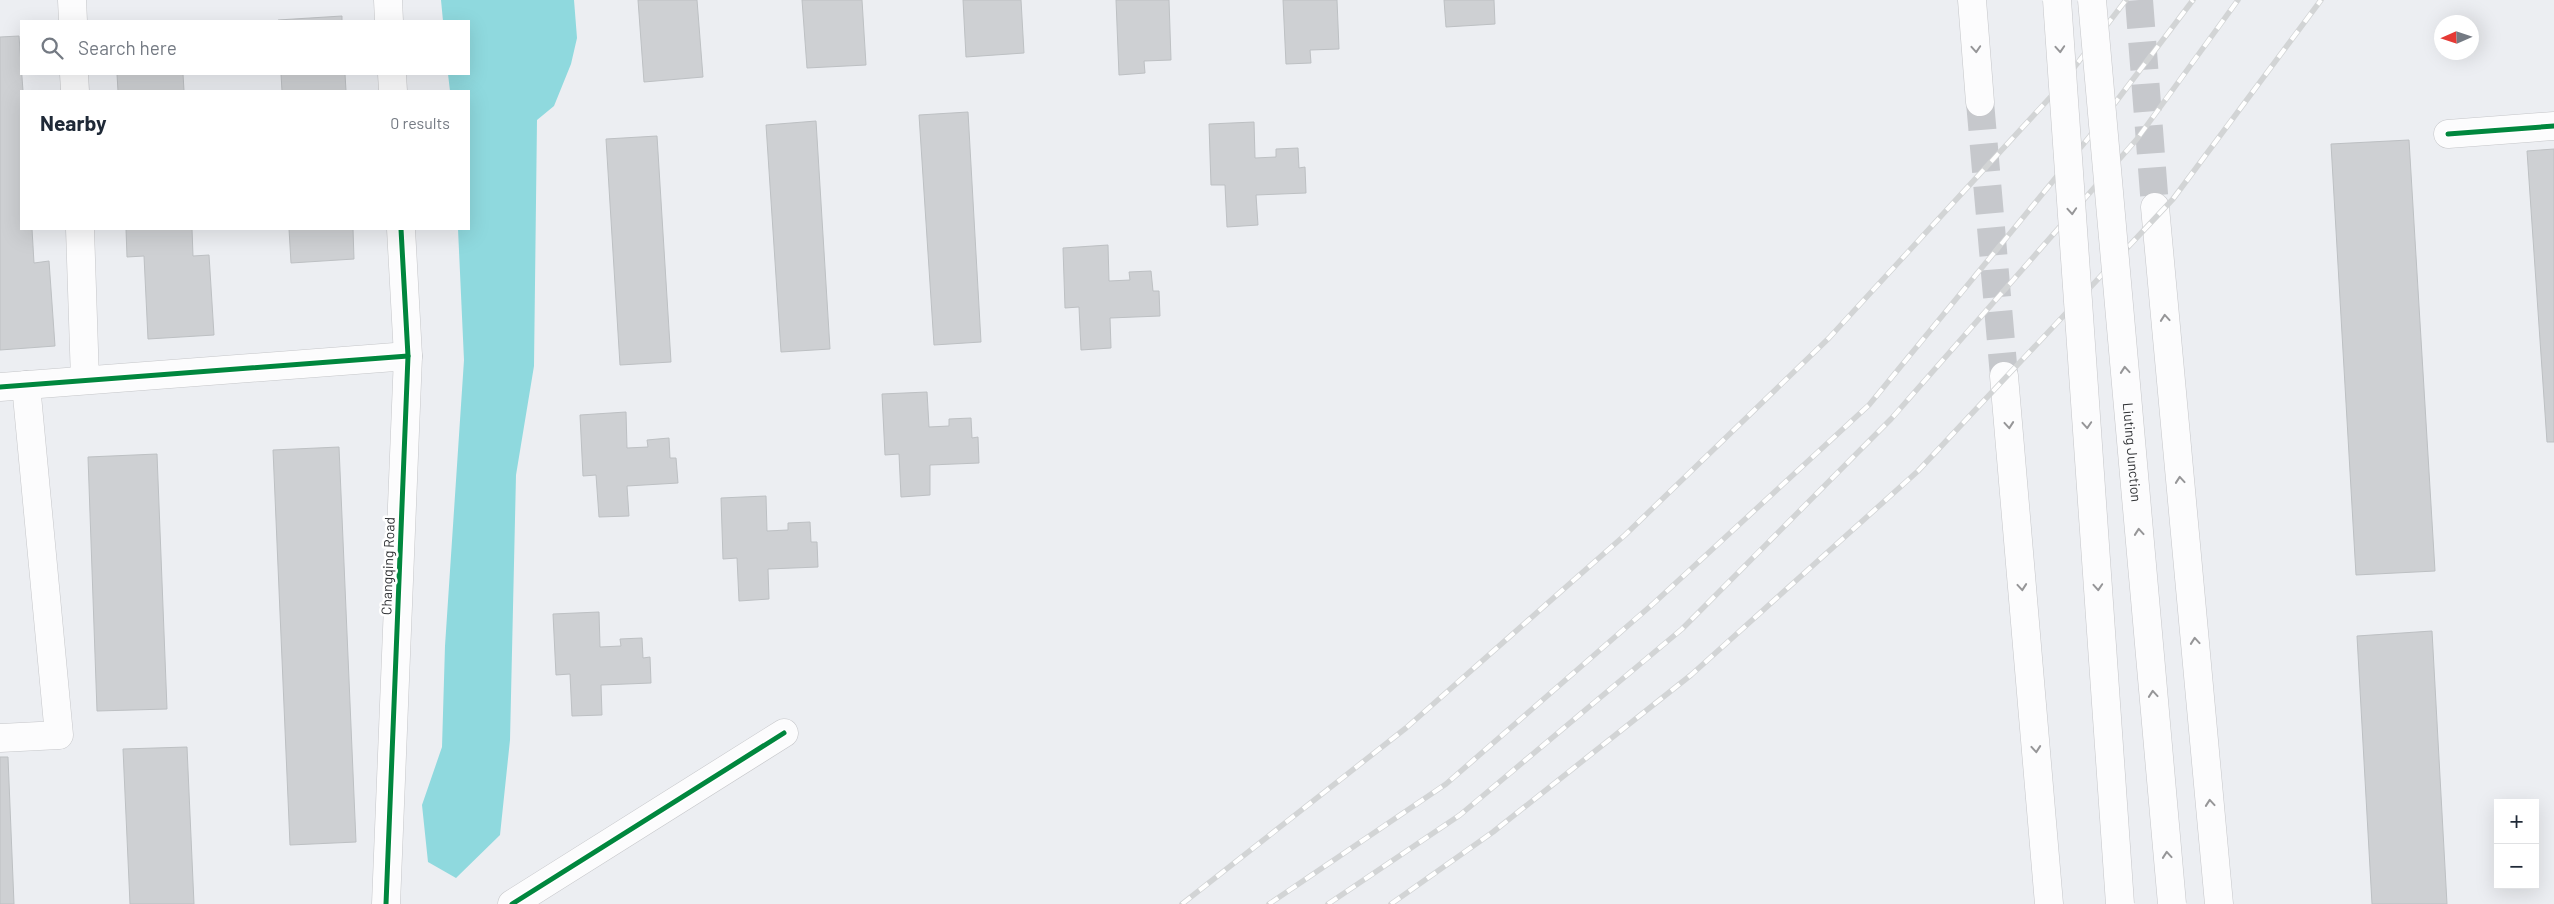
<!DOCTYPE html>
<meta charset="utf-8">
<style>
:root{--surface:#fff;--page:#f2f2f3;--text:#1f2937;--muted:#747a83;--line:#e0e1e3}
body{margin:0;font-family:Barlow,sans-serif;background:var(--page);color:var(--text)}
.controls{position:absolute;right:15px;bottom:15px;display:grid;overflow:hidden;border-radius:0px;box-shadow:0 5px 20px #0002}
.controls button{width:45px;height:45px;display:grid;place-items:center;padding:0;border:0;border-bottom:1px solid var(--line);background:var(--surface);color:var(--text);font:25px sans-serif}
.compass{position:absolute;left:2434px;top:15px;width:45px;height:45px;border-radius:50%;background:var(--surface);box-shadow:0 5px 20px #0002;rotate:267deg}
.list{margin:0;padding:0;list-style:none}
h2{display:flex;justify-content:space-between;align-items:center;height:65px;margin:0;padding:0 20px;font-size:21px}
h2 small{font-size:16px;font-weight:400;color:var(--muted)}
.icon{flex:none;width:28px;height:28px;fill:none;stroke:currentColor;stroke-width:2;stroke-linecap:round;stroke-linejoin:round}
.map{position:relative;flex:none;width:2554px;height:904px;overflow:hidden}
.search{position:absolute;background:var(--surface);box-shadow:0 5px 20px #0002;left:20px;top:20px;width:450px;height:55px;display:flex;align-items:center;gap:12px;box-sizing:border-box;padding:0 18px;border-radius:0px;color:var(--muted);font-size:19px}
.panel{position:absolute;background:var(--surface);box-shadow:0 5px 20px #0002;left:20px;top:90px;width:450px;height:140px;border-radius:0px}
.map>svg:first-child{display:block}
</style>
<div class="map">
<svg width="2554" height="904" viewBox="0 0 2554 904">
<rect width="100%" height="100%" fill="#eceef2"/>
<!-- water -->
<polygon fill="#8fd9de" points="441,0 574,0 577,38 571,64 554,106 537,120 534,366 516,475 510,740 500,835 456,878 428,862 422,805 442,747 445,646 464,360 458,229 469,229 469,91 450,91 448,74 469,74 469,21 443,21"/>
<!-- building -->
<g fill="#ced0d3" stroke="#bdc0c3">
<polygon points="638,0 697,0 703,77 644,82"/>
<polygon points="802,0 862,0 866,65 807,68"/>
<polygon points="963,0 1021,0 1024,53 966,57"/>
<polygon points="1116,0 1169,0 1171,60 1144,61 1145,73 1119,75"/>
<polygon points="1283,0 1337,0 1339,49 1310,50 1311,63 1286,64"/>
<polygon points="1444,0 1494,0 1495,24 1446,27"/>
<polygon points="342,16 342,21 278,21 278,20"/>
<polygon points="19,36 23,91 21,229 32,229 34,263 49,261 55,346 0,350 0,37"/>
<polygon points="117,74 183,74 184,91 118,91"/>
<polygon points="281,74 345,74 346,91 282,91"/>
<polygon points="968,112 981,342 934,345 919,115"/>
<polygon points="816,121 830,349 781,352 766,125"/>
<polygon points="1254,122 1255,158 1276,157 1276,149 1298,148 1299,168 1305,167 1306,193 1256,195 1258,225 1227,227 1225,185 1211,185 1209,124"/>
<polygon points="657,136 671,362 620,365 606,139"/>
<polygon points="2409,140 2435,571 2356,575 2331,144"/>
<polygon points="2554,149 2554,442 2547,442 2527,151"/>
<polygon points="126,229 192,229 193,256 209,255 214,335 148,339 144,256 127,257"/>
<polygon points="289,229 353,229 354,259 291,263"/>
<polygon points="1108,245 1109,281 1130,280 1129,272 1151,271 1153,291 1159,291 1160,316 1110,318 1111,348 1081,350 1079,307 1065,308 1063,248"/>
<polygon points="927,392 929,427 949,426 949,419 971,418 972,438 978,437 979,463 930,465 930,495 901,497 899,454 885,455 882,394"/>
<polygon points="626,412 627,448 648,447 647,440 669,438 670,458 676,458 678,483 627,486 629,516 599,517 596,475 583,476 580,415"/>
<polygon points="339,447 356,842 290,845 273,450"/>
<polygon points="157,454 167,709 97,711 88,457"/>
<polygon points="766,496 767,531 788,530 788,523 810,522 811,542 817,542 818,567 768,569 769,599 739,601 737,558 723,559 721,498"/>
<polygon points="599,612 600,647 621,646 620,639 642,638 643,658 650,657 651,683 601,685 602,715 572,716 570,674 556,675 553,614"/>
<polygon points="2432,631 2447,904 2372,904 2357,636"/>
<polygon points="187,747 194,904 130,904 123,749"/>
<polygon points="0,757 8,757 14,904 0,904"/>
</g>
<g fill="none" stroke-linecap="round" stroke-linejoin="round">
<!-- major-tunnel -->
<g stroke="#c6c8cc" stroke-width="28" stroke-dasharray="28 14" stroke-linecap="butt">
<polyline points="2139,0 2155,207"/>
<polyline points="1980,102 2004,376"/>
</g>
<!-- minor casing -->
<g stroke="#c5c6c9" stroke-width="29">
<g id="minor">
<polyline points="72,0 73,21"/>
<polyline points="388,0 389,21"/>
<polyline points="74,74 75,91"/>
<polyline points="392,74 393,91"/>
<polyline points="2448,134 2554,126"/>
<polyline points="80,229 85,380"/>
<polyline points="0,387 408,356"/>
<polyline points="0,738 59,735 26,385"/>
<polyline points="386,904 408,356 401,229"/>
<polyline points="512,904 784,733"/>
</g>
</g>
<!-- major casing -->
<g stroke="#c5c6c9" stroke-width="29">
<g id="major">
<polyline points="1972,0 1980,102"/>
<polyline points="2155,207 2219,904"/>
<polyline points="2004,376 2049,904"/>
</g>
</g>
<!-- minor -->
<use href="#minor" stroke="#fcfcfd" stroke-width="28"/>
<!-- major -->
<use href="#major" stroke="#fcfcfd" stroke-width="28"/>
<!-- rail casing -->
<g stroke="#d2d4d5" stroke-width="5.5">
<g id="rail">
<polyline points="1182,904 1406,728 1625,535 1829,338 2056,91 2126,0"/>
<polyline points="1269,904 1446,784 1654,603 1869,405 2090,136 2193,0"/>
<polyline points="1328,904 1460,815 1682,629 1891,419 2137,139 2238,0"/>
<polyline points="1391,904 1493,832 1691,675 1918,471 2173,199 2321,0"/>
</g>
</g>
<!-- rail -->
<use href="#rail" stroke="#fff" stroke-width="4" stroke-dasharray="11" stroke-linecap="butt"/>
<!-- major-bridge casing -->
<g stroke="#c5c6c9" stroke-width="29" stroke-linecap="butt">
<g id="major-bridge">
<polyline points="2057,0 2120,904"/>
<path id="s1" d="M2092 0 2172 904"/>
</g>
</g>
<!-- major-bridge -->
<use href="#major-bridge" stroke="#fcfcfd" stroke-width="28"/>
<!-- cycleway casing -->
<g stroke="#fff" stroke-width="8">
<g id="cycleway">
<polyline points="2448,134 2554,126"/>
<polyline points="0,387 408,356"/>
<polyline points="386,904 408,356 401,229"/>
<polyline points="512,904 784,733"/>
</g>
</g>
<!-- cycleway -->
<use href="#cycleway" stroke="#00873e" stroke-width="5"/>
</g>
<!-- one-way arrows -->
<defs><path id="oneway-chevron" d="M-2-3.5L2.5 0L-2 3.5" fill="none" stroke-width="1.6" stroke-linecap="round" stroke-linejoin="round" transform="scale(1.25)"/></defs>
<g stroke="#969698">
<use href="#oneway-chevron" transform="translate(1976 49) rotate(86)"/>
<use href="#oneway-chevron" transform="translate(2060 49) rotate(86)"/>
<use href="#oneway-chevron" transform="translate(2072 211) rotate(86)"/>
<use href="#oneway-chevron" transform="translate(2165 318) rotate(-95)"/>
<use href="#oneway-chevron" transform="translate(2125 370) rotate(-95)"/>
<use href="#oneway-chevron" transform="translate(2009 425) rotate(85)"/>
<use href="#oneway-chevron" transform="translate(2087 425) rotate(86)"/>
<use href="#oneway-chevron" transform="translate(2180 480) rotate(-95)"/>
<use href="#oneway-chevron" transform="translate(2139 532) rotate(-95)"/>
<use href="#oneway-chevron" transform="translate(2022 587) rotate(85)"/>
<use href="#oneway-chevron" transform="translate(2098 587) rotate(86)"/>
<use href="#oneway-chevron" transform="translate(2195 641) rotate(-95)"/>
<use href="#oneway-chevron" transform="translate(2153 694) rotate(-95)"/>
<use href="#oneway-chevron" transform="translate(2036 749) rotate(85)"/>
<use href="#oneway-chevron" transform="translate(2210 803) rotate(-95)"/>
<use href="#oneway-chevron" transform="translate(2167 855) rotate(-95)"/>
</g>
<g text-anchor="middle" stroke-width="5" stroke-linejoin="round" paint-order="stroke">
<!-- street labels -->
<g font-size="14" fill="#2f3134" stroke="#fff">
<text dy="5" stroke="none"><textPath href="#s1" startOffset="454">Liuting Junction</textPath></text>
<text transform="translate(388 566) rotate(-88)" y="5">Changqing Road</text>
</g>
</g>
</svg>
<div class="controls">
<button>+</button>
<button>−</button>
</div>
<svg class="compass" viewBox="-18 -18 36 36"><path d="M0-13l5 13h-10z" fill="#e53935"/><path d="M0 13l5-13h-10z" fill="#747a83"/></svg>
<div class="search"><svg class="icon" aria-label="search" viewBox="0 0 24 24"><circle cx="10" cy="10" r="6"/><path d="M15 15l6 6"/></svg>Search here</div>
<section class="panel">
<h2>Nearby<small>0 results</small></h2>
<ul class="list">
</ul>
</section>
</div>
